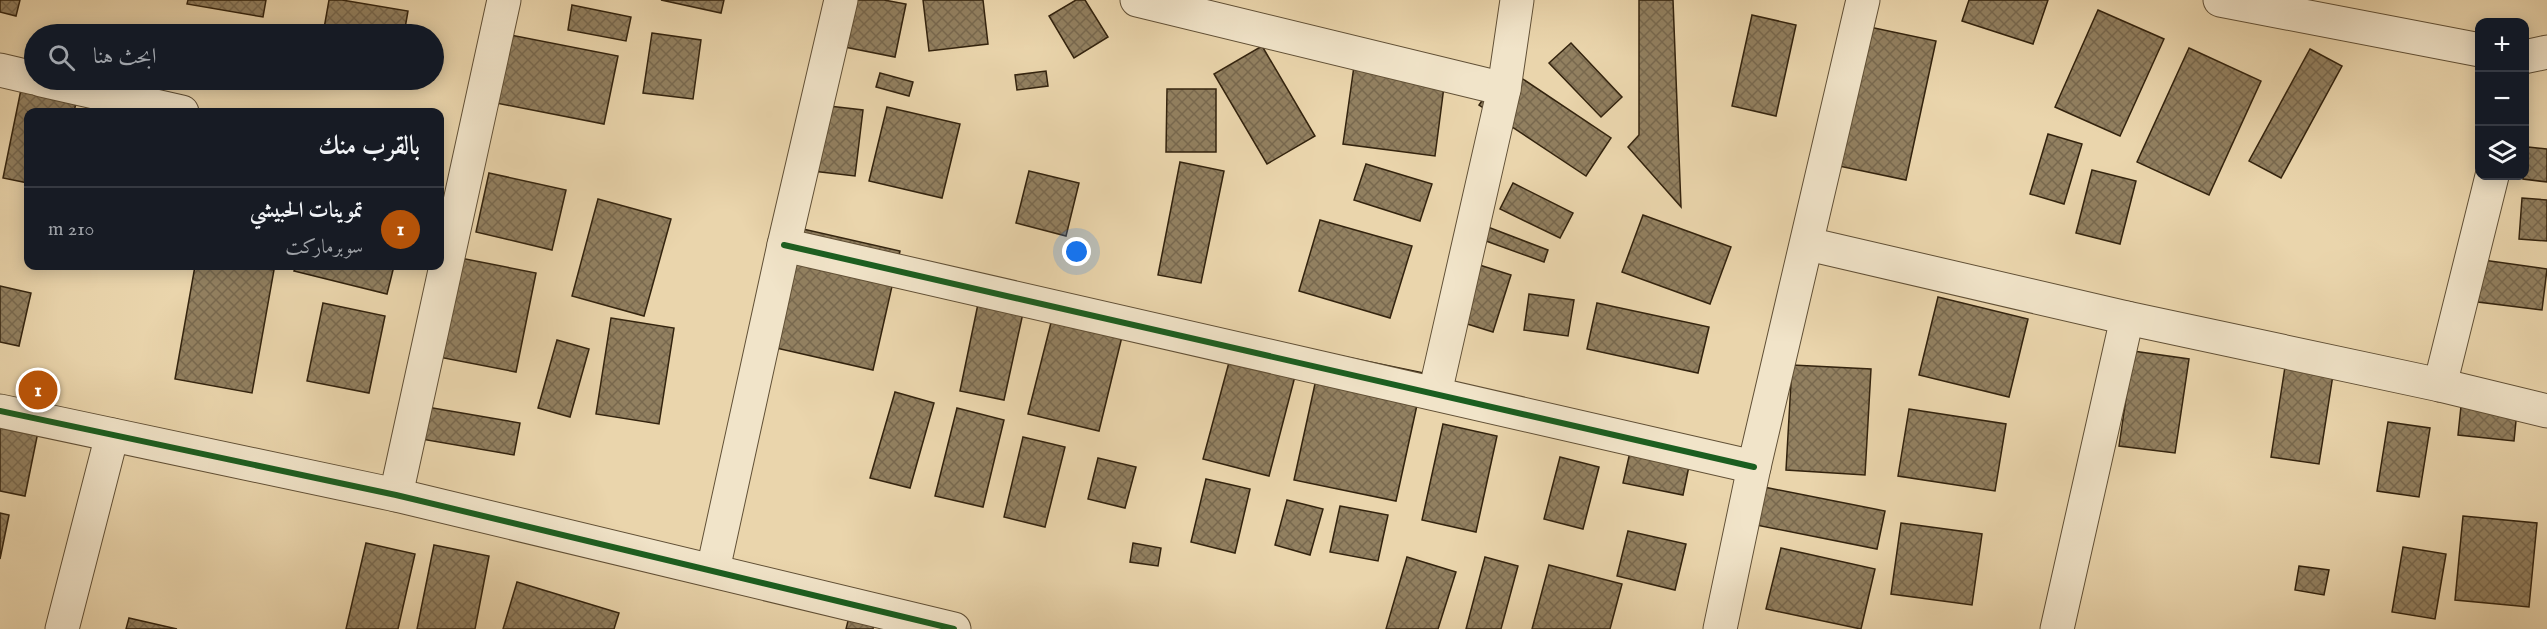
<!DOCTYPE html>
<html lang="ar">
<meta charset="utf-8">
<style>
:root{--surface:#171b24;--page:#20242c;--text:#f1f3f6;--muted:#9ea1a6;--line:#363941;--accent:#b45309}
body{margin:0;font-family:"IM FELL English",Amiri,serif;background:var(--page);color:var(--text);direction:rtl}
.controls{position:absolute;right:18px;top:18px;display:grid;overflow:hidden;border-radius:12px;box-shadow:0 3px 15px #0003}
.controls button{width:54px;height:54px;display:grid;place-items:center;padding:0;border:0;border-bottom:2px solid var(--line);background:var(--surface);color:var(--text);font:30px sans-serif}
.you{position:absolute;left:1077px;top:252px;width:21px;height:21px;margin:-15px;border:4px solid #fff;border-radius:50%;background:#1a73e8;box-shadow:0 0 0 9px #1a73e833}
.badge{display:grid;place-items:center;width:39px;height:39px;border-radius:50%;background:var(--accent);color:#fff;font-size:20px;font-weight:700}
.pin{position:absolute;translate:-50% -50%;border:3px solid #fff;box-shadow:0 2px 6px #0006}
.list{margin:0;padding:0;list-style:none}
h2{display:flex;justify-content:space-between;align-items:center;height:78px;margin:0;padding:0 24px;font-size:26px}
h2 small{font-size:20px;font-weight:400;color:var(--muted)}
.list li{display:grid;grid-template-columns:39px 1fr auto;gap:18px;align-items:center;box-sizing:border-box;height:84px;padding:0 24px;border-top:2px solid var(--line)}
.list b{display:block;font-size:22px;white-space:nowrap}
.list p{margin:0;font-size:20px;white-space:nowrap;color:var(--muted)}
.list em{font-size:20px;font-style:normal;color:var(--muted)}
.icon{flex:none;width:33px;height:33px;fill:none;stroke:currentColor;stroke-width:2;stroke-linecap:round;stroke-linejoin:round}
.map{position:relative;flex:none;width:2547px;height:629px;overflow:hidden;direction:ltr}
.search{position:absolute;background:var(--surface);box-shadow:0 3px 15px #0003;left:24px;top:24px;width:420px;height:66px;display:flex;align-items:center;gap:15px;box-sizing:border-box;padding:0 21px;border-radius:33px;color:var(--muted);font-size:22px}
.panel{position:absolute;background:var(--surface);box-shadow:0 3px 15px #0003;left:24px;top:108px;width:420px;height:162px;border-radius:12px;direction:rtl}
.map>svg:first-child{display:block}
</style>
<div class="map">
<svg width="2547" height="629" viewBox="0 0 2547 629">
<defs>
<pattern id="building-cross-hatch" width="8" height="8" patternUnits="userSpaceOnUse" patternTransform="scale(1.5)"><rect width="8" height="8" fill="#928060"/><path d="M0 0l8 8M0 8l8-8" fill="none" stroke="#78684e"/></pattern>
</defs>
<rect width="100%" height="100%" fill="#ead5ac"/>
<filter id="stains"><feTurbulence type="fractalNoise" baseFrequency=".00333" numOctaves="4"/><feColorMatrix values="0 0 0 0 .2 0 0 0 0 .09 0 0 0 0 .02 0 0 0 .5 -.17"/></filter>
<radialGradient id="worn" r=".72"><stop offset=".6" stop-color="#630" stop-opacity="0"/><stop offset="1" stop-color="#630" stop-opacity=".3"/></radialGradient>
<!-- building -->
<g fill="url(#building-cross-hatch)" stroke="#33230e" stroke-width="1.5">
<polygon points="0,0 20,0 16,16 0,12"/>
<polygon points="188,0 266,0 263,17 187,4"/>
<polygon points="329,0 342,0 408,11 404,34 323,34"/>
<polygon points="661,0 724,0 721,13"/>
<polygon points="832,0 884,0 906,4 895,57 824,43"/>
<polygon points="923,0 983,0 988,44 929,51"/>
<polygon points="1076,0 1085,0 1108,37 1074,58 1049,16"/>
<polygon points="1639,0 1673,0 1681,207 1628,147 1639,135"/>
<polygon points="1969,0 2048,0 2033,44 1962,21"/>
<polygon points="572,5 631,17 626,41 568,30"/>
<polygon points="2098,10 2164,39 2120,136 2055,107"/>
<polygon points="1752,15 1796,25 1776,116 1732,106"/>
<polygon points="1846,22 1936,41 1906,180 1815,161"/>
<polygon points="500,33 618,56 604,124 486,101"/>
<polygon points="652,33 701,40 693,99 643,93"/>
<polygon points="1571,43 1622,97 1601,117 1549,63"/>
<polygon points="1262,46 1315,136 1267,164 1214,74"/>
<polygon points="2189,48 2261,81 2209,195 2137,162"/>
<polygon points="2310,49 2342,66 2281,178 2249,161"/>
<polygon points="28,55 34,56 34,80 81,80 74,112 28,112 28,183 3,178"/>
<polygon points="1354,66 1445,79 1435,156 1343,144"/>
<polygon points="1505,67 1611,138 1586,176 1479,105"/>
<polygon points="1046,71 1048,86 1017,90 1015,75"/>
<polygon points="880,73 913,82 909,96 876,87"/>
<polygon points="1167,89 1216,89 1216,152 1166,152"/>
<polygon points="803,103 863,110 855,176 795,169"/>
<polygon points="887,107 960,124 942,198 869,181"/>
<polygon points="2048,134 2082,144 2064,204 2030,194"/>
<polygon points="2528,147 2547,149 2547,182 2523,179"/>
<polygon points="1180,162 1224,171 1201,283 1158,275"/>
<polygon points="1366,164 1432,184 1420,221 1354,200"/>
<polygon points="2092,170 2136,181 2120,244 2076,233"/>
<polygon points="1029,171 1079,183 1066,236 1016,223"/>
<polygon points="489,173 566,190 552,250 476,232"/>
<polygon points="1513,183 1573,213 1560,238 1500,209"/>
<polygon points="2522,198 2547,200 2547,241 2519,239"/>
<polygon points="598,199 671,219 644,316 572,296"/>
<polygon points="1643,215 1731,247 1710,304 1622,272"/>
<polygon points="1320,220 1412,246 1390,318 1299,291"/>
<polygon points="781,224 900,251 873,370 754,343"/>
<polygon points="1480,224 1548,250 1544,262 1475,237"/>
<polygon points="440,254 536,273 516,372 418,353"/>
<polygon points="2483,260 2547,269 2542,310 2478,302"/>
<polygon points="1467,261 1511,275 1493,332 1448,318"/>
<polygon points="195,266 247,266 274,270 252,393 175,379"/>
<polygon points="296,266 394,266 387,294 294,271"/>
<polygon points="0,286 31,293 19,346 0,342"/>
<polygon points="1529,294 1574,300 1568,336 1524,330"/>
<polygon points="1058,295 1128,312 1099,431 1028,414"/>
<polygon points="1938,297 2028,319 2009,397 1919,375"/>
<polygon points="323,303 385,316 369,393 307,381"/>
<polygon points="1597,303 1709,327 1698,373 1587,349"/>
<polygon points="978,304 1023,313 1004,400 960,391"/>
<polygon points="611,318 674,328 659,424 596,414"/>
<polygon points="557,340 589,349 570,417 538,408"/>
<polygon points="1235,340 1300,357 1269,476 1203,459"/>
<polygon points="2133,351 2189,359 2175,453 2119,446"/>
<polygon points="1322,352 1424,373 1396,501 1294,480"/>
<polygon points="2287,354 2335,362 2319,464 2271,457"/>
<polygon points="1792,365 1871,369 1865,475 1786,470"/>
<polygon points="895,392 934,403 910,488 870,478"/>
<polygon points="2461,406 2517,411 2514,441 2458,435"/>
<polygon points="427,407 520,423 514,455 421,439"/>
<polygon points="957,408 1004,420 983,507 935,496"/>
<polygon points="1909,409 2006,424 1995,491 1898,476"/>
<polygon points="0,414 40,422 25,496 0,491"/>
<polygon points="2388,422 2430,428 2419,497 2377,491"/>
<polygon points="1443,424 1497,436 1476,532 1422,520"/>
<polygon points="1635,430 1694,442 1683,495 1623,483"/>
<polygon points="1023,437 1065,447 1045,527 1004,517"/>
<polygon points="1560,457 1599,467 1583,529 1544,519"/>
<polygon points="1098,458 1136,467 1125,508 1088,499"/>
<polygon points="1206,479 1250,489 1235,553 1191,542"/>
<polygon points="1754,485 1885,511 1877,549 1746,523"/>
<polygon points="1287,500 1323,509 1310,555 1275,545"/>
<polygon points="1340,506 1388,515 1378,561 1330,552"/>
<polygon points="0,513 9,515 0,559"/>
<polygon points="2463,516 2537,523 2529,607 2455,600"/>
<polygon points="1901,523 1982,534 1972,605 1891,594"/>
<polygon points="1628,531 1686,544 1675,590 1617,576"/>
<polygon points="366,543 415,554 398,629 346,629"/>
<polygon points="1133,543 1161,548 1158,566 1130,562"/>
<polygon points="434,545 489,556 475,629 417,629"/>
<polygon points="2403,547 2446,554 2435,619 2392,612"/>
<polygon points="1781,548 1875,569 1861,629 1766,609"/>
<polygon points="1407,557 1456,572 1438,629 1386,629"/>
<polygon points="1485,557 1518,566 1501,629 1466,629"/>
<polygon points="1549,565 1622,584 1610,629 1532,629"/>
<polygon points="2299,566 2329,570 2324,595 2295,590"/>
<polygon points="517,582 619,613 614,629 503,629"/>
<polygon points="850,613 875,618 873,629 846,629"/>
<polygon points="129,618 177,629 126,629"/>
</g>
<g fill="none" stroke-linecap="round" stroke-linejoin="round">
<!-- minor casing -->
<g stroke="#615036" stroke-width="35">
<g id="minor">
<polyline points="1137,0 1504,89"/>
<polyline points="2220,0 2480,50"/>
<polyline points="2524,57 2547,52"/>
<polyline points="0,70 34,78"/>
<polyline points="41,80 182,112"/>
<polyline points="1808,244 2127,318 2440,385 2547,411"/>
<polyline points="784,245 1754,467"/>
<polyline points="2440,385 2492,176"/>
<polyline points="1435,393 1504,89 1517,0"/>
<polyline points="0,411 396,495 954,629"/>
<polyline points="396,495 504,0"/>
<polyline points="713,570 784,245 841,0"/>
<polyline points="62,629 112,435"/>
<polyline points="1720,629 1754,467 1863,0"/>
<polyline points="2057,629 2127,318"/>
</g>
</g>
<!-- minor -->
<use href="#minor" stroke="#f1e4c9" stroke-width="33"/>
<!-- cycleway casing -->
<g stroke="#f1e4c9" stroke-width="10">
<g id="cycleway">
<polyline points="784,245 1754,467"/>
<polyline points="0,411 396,495 954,629"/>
</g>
</g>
<!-- cycleway -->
<use href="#cycleway" stroke="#1b5e20" stroke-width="6"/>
</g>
<rect width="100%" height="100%" filter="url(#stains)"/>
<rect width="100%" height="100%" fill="url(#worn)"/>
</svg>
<div class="controls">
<button>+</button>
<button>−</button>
<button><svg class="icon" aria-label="layers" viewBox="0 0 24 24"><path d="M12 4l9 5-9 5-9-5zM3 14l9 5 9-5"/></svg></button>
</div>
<div class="you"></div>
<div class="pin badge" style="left:38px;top:390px">1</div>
<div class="search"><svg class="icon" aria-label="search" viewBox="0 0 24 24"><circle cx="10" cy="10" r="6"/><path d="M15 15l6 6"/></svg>ابحث هنا</div>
<section class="panel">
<h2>بالقرب منك<small></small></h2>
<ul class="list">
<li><span class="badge">1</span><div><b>تموينات الحبيشي</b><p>سوبرماركت</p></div><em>210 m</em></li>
</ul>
</section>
</div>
